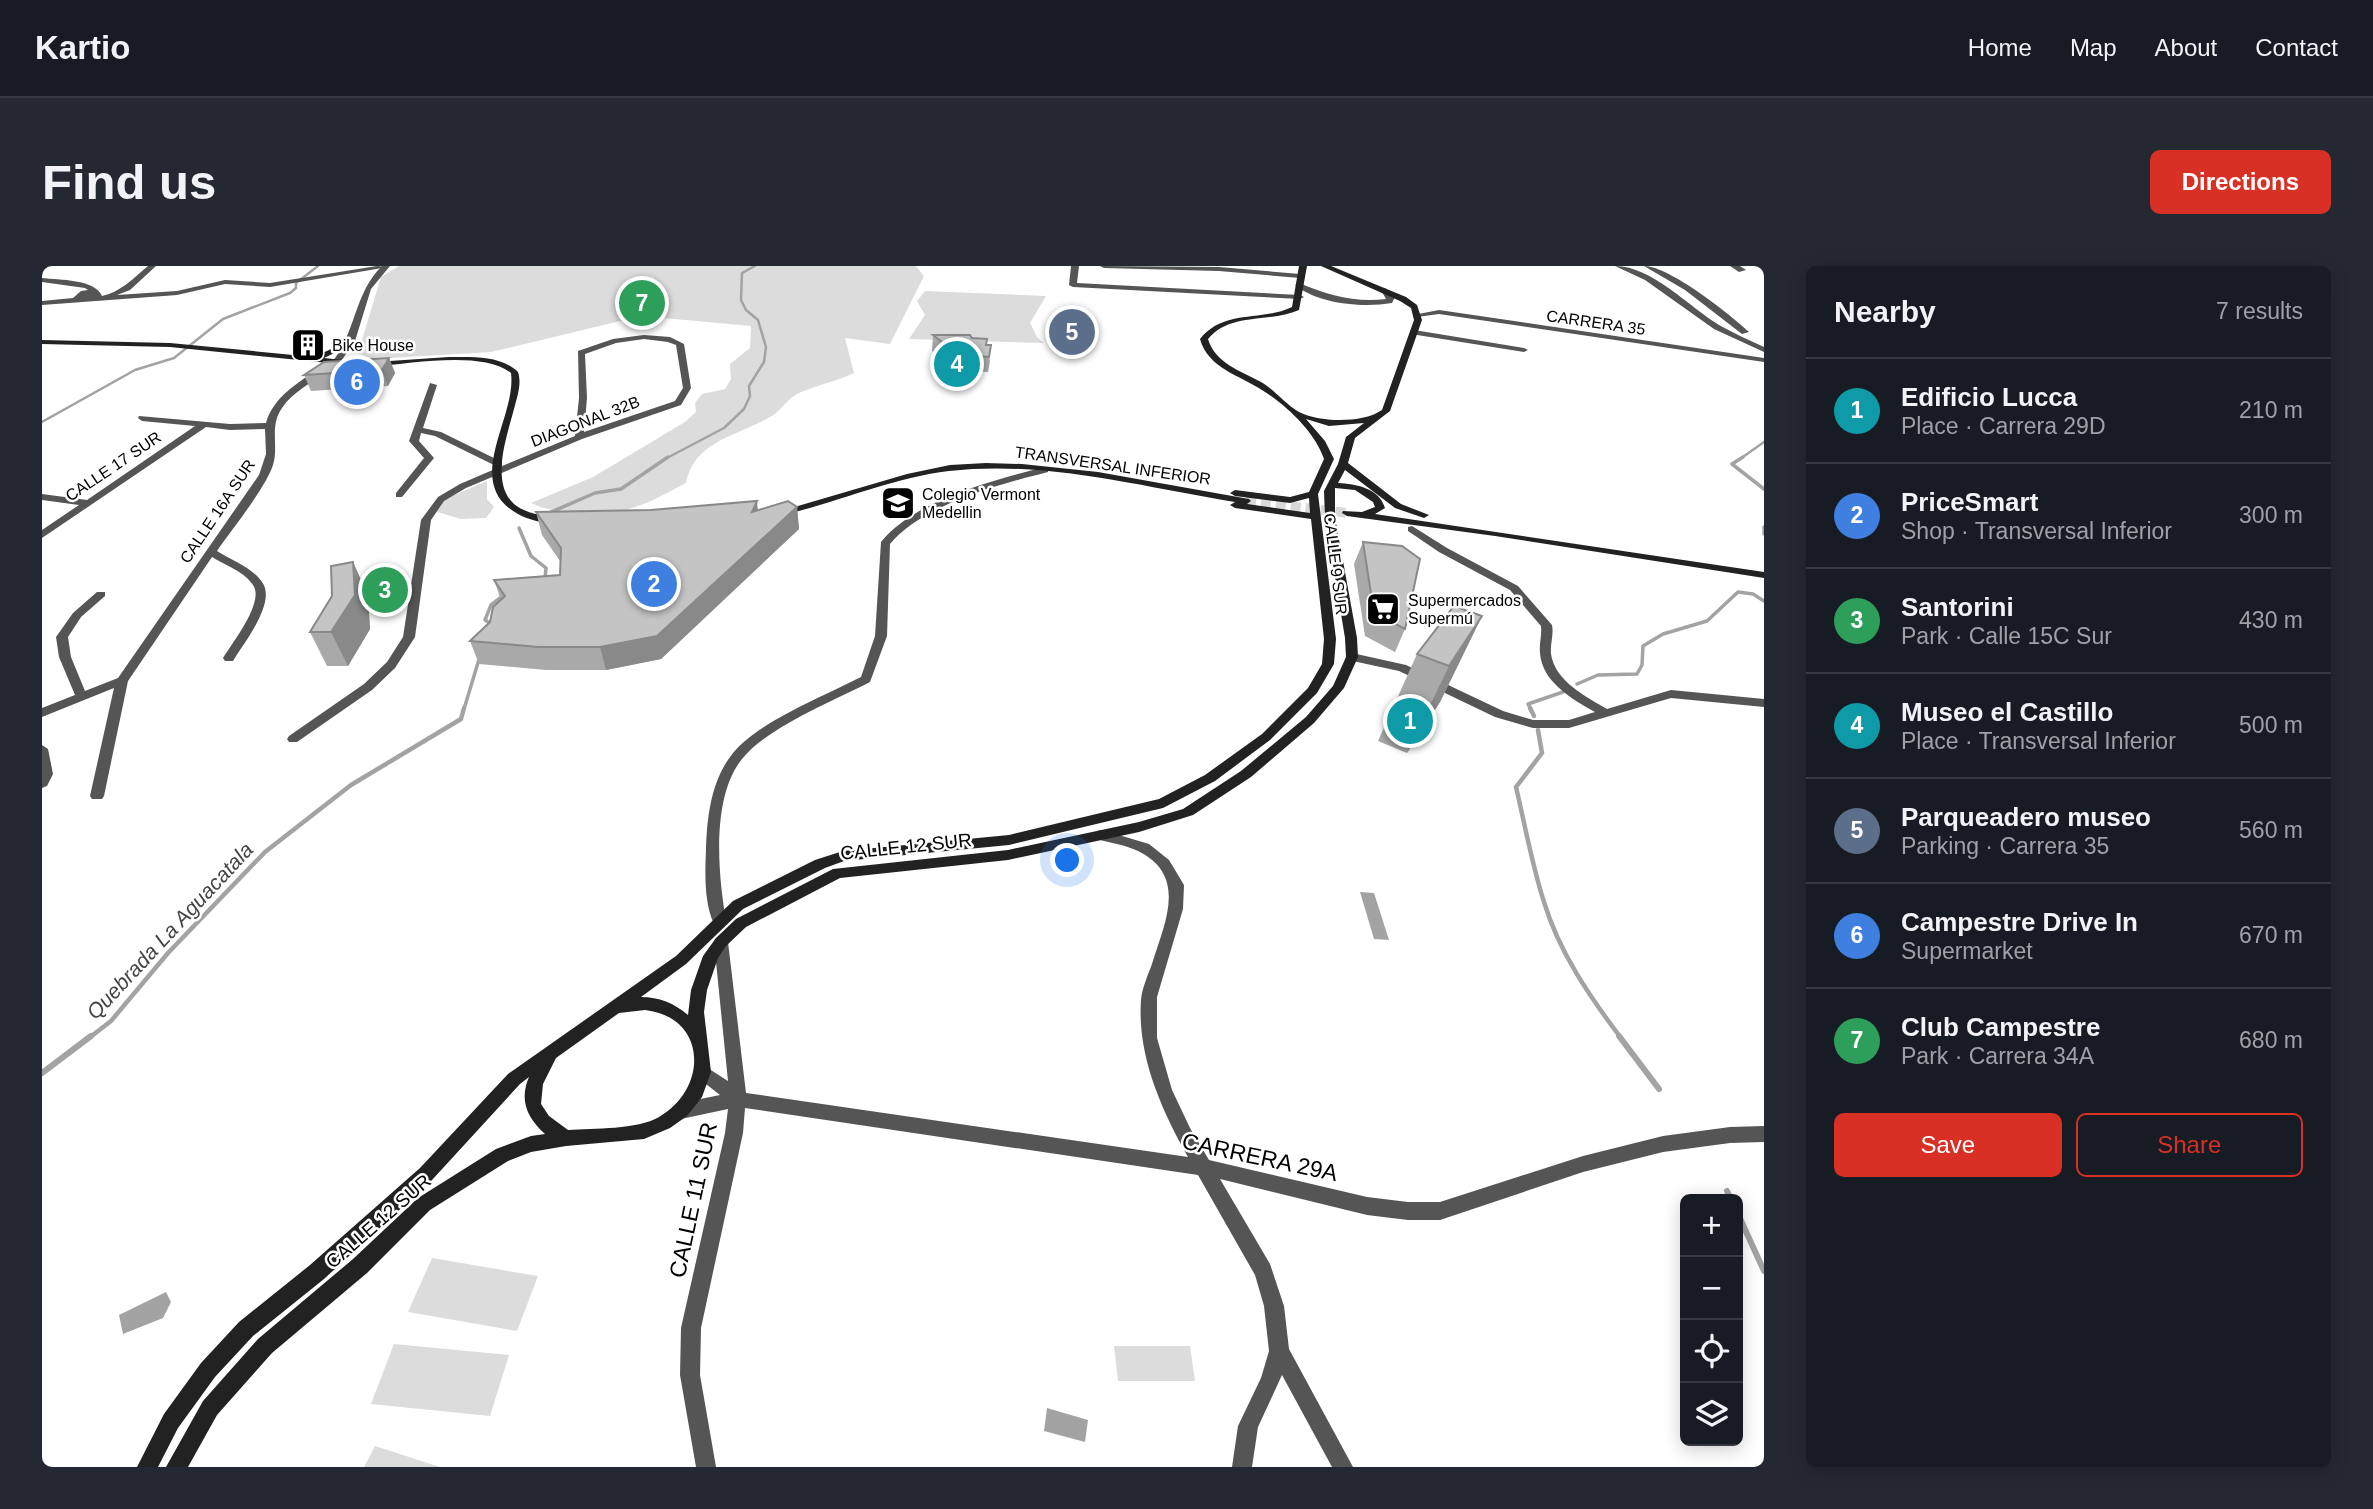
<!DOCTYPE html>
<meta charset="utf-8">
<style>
:root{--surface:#171b24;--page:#242831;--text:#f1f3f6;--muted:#9ea1a6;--line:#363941;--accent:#d93025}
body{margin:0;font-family:Helvetica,sans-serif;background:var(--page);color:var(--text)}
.controls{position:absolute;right:21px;bottom:21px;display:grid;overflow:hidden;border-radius:10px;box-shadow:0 4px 18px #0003}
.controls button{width:63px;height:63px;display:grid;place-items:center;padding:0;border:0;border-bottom:2px solid var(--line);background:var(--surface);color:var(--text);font:35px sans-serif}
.you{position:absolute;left:1026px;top:595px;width:24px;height:24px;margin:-18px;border:5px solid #fff;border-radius:50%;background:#1a73e8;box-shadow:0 0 0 10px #1a73e833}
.badge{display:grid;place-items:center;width:46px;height:46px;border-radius:50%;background:var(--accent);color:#fff;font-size:23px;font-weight:700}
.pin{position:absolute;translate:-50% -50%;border:4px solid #fff;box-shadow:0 2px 7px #0006}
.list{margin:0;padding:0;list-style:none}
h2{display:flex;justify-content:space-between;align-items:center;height:91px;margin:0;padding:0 28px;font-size:30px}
h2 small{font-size:23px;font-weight:400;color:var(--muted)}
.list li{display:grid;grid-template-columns:46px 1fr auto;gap:21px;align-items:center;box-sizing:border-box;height:105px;padding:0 28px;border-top:2px solid var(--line)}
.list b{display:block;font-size:26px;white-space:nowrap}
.list p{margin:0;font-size:23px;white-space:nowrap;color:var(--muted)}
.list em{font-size:23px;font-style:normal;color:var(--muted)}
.actions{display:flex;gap:14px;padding:21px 28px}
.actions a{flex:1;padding:16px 0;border:2px solid var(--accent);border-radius:10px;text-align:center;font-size:24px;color:var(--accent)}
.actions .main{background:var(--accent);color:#fff}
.icon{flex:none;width:38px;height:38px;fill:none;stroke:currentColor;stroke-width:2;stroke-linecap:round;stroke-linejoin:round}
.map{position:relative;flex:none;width:1722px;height:1201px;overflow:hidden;border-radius:10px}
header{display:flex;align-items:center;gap:42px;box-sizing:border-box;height:98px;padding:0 35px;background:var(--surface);border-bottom:2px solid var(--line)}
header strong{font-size:33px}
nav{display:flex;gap:38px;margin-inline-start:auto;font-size:24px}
.intro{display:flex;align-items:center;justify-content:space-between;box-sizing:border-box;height:168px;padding:0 42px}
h1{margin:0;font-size:49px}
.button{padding:18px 32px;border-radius:10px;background:var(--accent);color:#fff;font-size:24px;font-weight:700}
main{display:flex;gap:42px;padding:0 42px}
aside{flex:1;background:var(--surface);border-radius:10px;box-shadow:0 4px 18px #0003}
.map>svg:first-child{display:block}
</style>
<header>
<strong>Kartio</strong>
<nav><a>Home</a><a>Map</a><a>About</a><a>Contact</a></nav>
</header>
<div class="intro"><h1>Find us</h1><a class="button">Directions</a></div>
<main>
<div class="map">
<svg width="1722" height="1201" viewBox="0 0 1722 1201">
<rect width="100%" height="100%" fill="#fff"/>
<!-- green -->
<g fill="#dcdcdc">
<path d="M357 0H874L882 10 848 78 803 72 812 107C794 116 773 119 755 128 743 135 739 146 726 152 695 170 652 175 644 217 625 227 604 239 583 244 557 250 513 249 489 237L551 211 643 156 654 146 653 137 660 128 683 123 689 113 688 98 708 82 709 60 599 50 449 86 331 93 316 87 339 11Z"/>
<polygon points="883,25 1004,30 988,57 995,71 1002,77 867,73 883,49 875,35"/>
<polygon points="445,215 445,233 452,241 444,252 419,253 392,245 403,233"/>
<polygon points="390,992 496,1010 475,1065 366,1046"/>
<polygon points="352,1078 467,1089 448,1150 329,1138"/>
<polygon points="1072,1080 1148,1080 1153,1115 1076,1115"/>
<polygon points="333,1180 398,1201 322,1201"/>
</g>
<!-- water -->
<g fill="#a3a3a3">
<polygon points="1318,626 1332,627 1347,674 1332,673"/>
<polygon points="124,1026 129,1036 121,1052 81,1068 77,1049"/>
<polygon points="1005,1142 1046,1154 1043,1176 1002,1165"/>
</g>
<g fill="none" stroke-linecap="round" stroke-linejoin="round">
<!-- stream-far3 -->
<g stroke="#a3a3a3" stroke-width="2.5">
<polyline points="1719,0 1722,2"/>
<polyline points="0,156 93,104 132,92 181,53 248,27 254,22 254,17 276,0"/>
<polyline points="623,193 682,162 702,143 708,130 707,120 722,96 724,81 716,54 704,44 699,34 700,7 713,0"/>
<polyline points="1698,193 1722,176"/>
</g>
<!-- stream-far2 -->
<g stroke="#a3a3a3" stroke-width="3.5">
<polyline points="1701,191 1690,198 1722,223"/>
<polyline points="507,247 553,227 579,223 626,191"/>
<polyline points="1722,261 1722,268"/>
<polyline points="477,262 489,290 504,302 503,313"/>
<polyline points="451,359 443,354 449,339 462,329"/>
<polyline points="1535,418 1556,409 1595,408 1600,399 1601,380 1621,368 1665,355 1696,326 1711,328 1722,335"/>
<polyline points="422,443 438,390"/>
<polyline points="1489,443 1486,438 1521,426"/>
</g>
<!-- stream-far1 -->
<g stroke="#a3a3a3" stroke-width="4.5">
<polyline points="1488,442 1492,450"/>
<path d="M1496 464 1500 487 1474 521C1483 559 1490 599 1502 636 1517 686 1548 731 1579 772"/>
<polyline points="47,772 69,755 126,687 223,586 309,519 419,453 422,442"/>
</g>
<!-- stream -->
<g stroke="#a3a3a3" stroke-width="6">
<polyline points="1577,770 1617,823"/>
<polyline points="0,807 49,770"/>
<polyline points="1685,925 1689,933"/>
<polyline points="1696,948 1722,1005"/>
</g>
<!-- secondary-tunnel -->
<polyline stroke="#d9d9d9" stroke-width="10" stroke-dasharray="10 5" stroke-linecap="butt" points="1204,235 1305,247"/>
<!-- minor -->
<g fill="#555" fill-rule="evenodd">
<path d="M106 0H114L88 24 75 29 135 25 183 14 228 17 335 0 346 1 228 21 183 18 135 29 0 39V35L31 32 39 25 46 24 43 22 0 16V12C17 14 53 13 60 30 77 27 92 12 106 0Z"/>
<polygon points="1029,0 1037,0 1035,17 1258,29 1262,31 1258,33 1031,21 1027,19"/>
<polygon points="1058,0 1177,1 1258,8 1262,10 1258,12 1177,5 1062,2"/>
<polygon points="1688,0 1698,0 1704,4 1697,6"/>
<path d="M1257 17C1285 29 1314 37 1344 33L1339 24 1343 22 1353 31 1350 37C1321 42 1276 38 1253 19Z"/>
<polygon points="1397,44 1722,92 1722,96 1397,48 1375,51 1371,49"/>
<polygon points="1372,64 1482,82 1486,84 1482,86 1369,68 1368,66"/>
<path d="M602 69 628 71 642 78 649 122 639 139 540 173 424 222 402 235 389 254 373 371 353 402 330 424 255 476H247L245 473 247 470 322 418 345 396 361 371 379 254 396 231 418 218 460 200H454L393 170 379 167 377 175 392 192 360 231H354V227L382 192 367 175 388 117 395 119 381 162 399 166 460 196V200L533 170 537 132 536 85 571 73ZM602 73 626 76 634 79 641 122 633 135 542 166 545 132 543 88 574 77Z"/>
<path d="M278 102 285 104C271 117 251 125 240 142 227 160 237 180 231 199 223 223 190 263 175 285 189 294 211 302 220 316 235 336 202 377 191 395H183L181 392C190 377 223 336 211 319 203 306 183 299 170 291L86 415 62 530 60 533H50L48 530 72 422 0 451V442L33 429 17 391 14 371 31 347 55 326H63V330L39 351 26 371 29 391 43 425 76 412 217 209 224 188 223 163 188 164 164 161 0 272V264L37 239 0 234V228L45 234 153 160 100 155 96 152 97 150 188 158 224 157C231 131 257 116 278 102Z"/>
<path d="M1003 201 1006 202V206C958 218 880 239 848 278L845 370 828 416C791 435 726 461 700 493 669 531 676 609 684 654L682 658H672C662 637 663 607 664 584 665 551 669 514 691 487 716 456 782 430 819 411L833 370 839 276C873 234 952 214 1003 201Z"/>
<path d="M1370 260 1405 282 1476 320 1510 359C1512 369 1508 378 1509 388 1513 415 1543 430 1565 443L1629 424 1722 433V441L1629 432 1527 462H1491L1453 451 1357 405 1306 394 1304 391 1310 387 1364 399 1461 445 1491 454H1527L1553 446C1530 433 1500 416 1498 387 1497 378 1500 369 1499 360L1468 324 1397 286 1366 265V261Z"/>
<polygon points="0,479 6,483 11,508 5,520 0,522"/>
<path d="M1060 564 1107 578 1127 594 1142 619 1141 643 1115 731V772L1130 824 1148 862 1167 894 1325 931 1366 936H1398L1541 890 1621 870 1688 861 1722 860V876L1688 877 1621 886 1541 906 1398 954H1366L1325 949 1178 913 1228 998 1242 1040 1247 1083 1311 1201H1290L1240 1109 1216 1161 1210 1201H1190L1196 1160 1219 1112 1227 1085 1222 1040 1213 1009 1156 909 703 842 701 867 659 1062 658 1109 674 1201H654L638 1109 639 1062 683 867 686 843 639 853 633 850 631 845 633 840 639 837 678 829 655 811 653 806 655 801 661 799 686 815 672 676 674 672H684L686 676 704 827 1146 891C1119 843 1095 789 1099 734 1100 722 1106 709 1110 698 1122 658 1147 610 1096 585 1084 579 1068 577 1055 573L1053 569 1055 565Z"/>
</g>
<!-- tertiary -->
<g fill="#555" fill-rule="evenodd">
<path d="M340 0H348L329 23 313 75 297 98H291L290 96C314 67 312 27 340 0Z"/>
<path d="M1573 0C1610 0 1647 41 1677 59 1691 67 1707 74 1722 81V86L1672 63 1603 14Z"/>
<path d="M1602 0C1627 0 1688 48 1707 66L1700 68 1643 24Z"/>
</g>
<!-- secondary -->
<g fill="#222" fill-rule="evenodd">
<path d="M1257 0H1265L1257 44C1228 57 1188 46 1166 73 1173 97 1199 105 1219 116 1233 124 1243 138 1257 146 1278 157 1322 157 1340 144L1372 54 1369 42 1358 35 1279 0H1289L1364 31 1375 39 1380 54 1348 145 1313 172 1306 197 1359 238 1387 249 1382 252 1353 242 1303 204 1296 217C1314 218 1337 222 1343 242L1333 248 1722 306V312L1453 270 1305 250 1300 247 1301 245 1320 246 1333 241 1331 236 1313 224 1293 222V251L1315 372 1316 391 1302 422 1272 457 1209 511 1151 549 1097 566 966 594 798 612 704 661 684 680 676 692 665 724 662 746 669 806 660 831 645 850 628 862 602 873 524 880 489 886 466 895 388 944 325 1007 230 1087 175 1149 146 1201H124L161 1135 216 1073 311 993 376 932 454 883 489 870 503 868C485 852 477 834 487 811L478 818 390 914 282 1013 211 1070 173 1111 136 1162 116 1201H95L122 1148 159 1097 197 1056 268 999 378 902 466 808 634 690 691 635 773 594 801 585 967 569 1117 533 1163 509 1220 468 1266 422 1280 398 1282 373 1269 253 1193 242 1188 239 1193 236C1099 221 1003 194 907 205 849 212 794 237 737 250L732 247 865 208 908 199 944 197 980 198 1056 206 1207 233 1209 235 1205 238 1268 247 1267 232 1248 237 1193 230 1188 227 1193 224 1248 231 1267 226 1282 193C1273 166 1244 139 1220 124 1197 109 1166 102 1158 73 1182 43 1219 56 1250 41ZM1264 153 1287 160 1322 157 1304 171 1296 198 1282 225 1283 251 1303 372 1304 391 1291 420 1264 451 1199 505 1141 543 1097 556 966 584 791 603 694 653 674 672 661 690 649 724 646 749C632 737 617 731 599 731L644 698 701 643 783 602 802 595 967 579 1121 542 1173 515 1228 474 1275 427 1292 398 1294 373 1276 228 1292 193 1283 175ZM603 744C665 751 667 822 617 851 595 864 552 862 526 864L507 850 499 838 501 818 514 792 577 747Z"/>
<polygon points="0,74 128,77 272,91 304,76 311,78 282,92 309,95 309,99 306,99 128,81 0,78"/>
<path d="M407 91C431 91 458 89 476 106 480 118 475 131 472 143 465 170 448 216 472 238 485 249 503 249 519 253V257C506 258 488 255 476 248 419 217 475 152 469 107 440 84 369 98 333 100L329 98 333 96Z"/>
</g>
</g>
<!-- wall -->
<g fill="#a9a9a9">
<polygon points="891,69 945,73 945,79 948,95 946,106 906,104 906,97 890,85"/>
<polygon points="347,92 353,107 346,120 269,125 262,109"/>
<polygon points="755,241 757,263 619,393 564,404 504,404 437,398 428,375 448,356 459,334 452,314 518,309 518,295 500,269 494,246 716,244"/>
<polygon points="1321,276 1363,363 1353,386 1323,370 1312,298"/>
<polygon points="311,296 326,330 328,363 306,400 285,400 268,366"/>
<polygon points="1440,350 1398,436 1365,487 1336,475 1375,388"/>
</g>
<!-- shaded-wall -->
<g fill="#898989">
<polygon points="347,92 353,107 346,120 340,104"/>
<polygon points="715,235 717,257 710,246"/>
<polygon points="755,241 757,263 619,393 564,404 558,381"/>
<polygon points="311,296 326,330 328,363 306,400 289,366"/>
<polygon points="1440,350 1398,436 1365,487 1407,400"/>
</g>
<!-- building -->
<g fill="#c4c4c4" stroke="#898989" stroke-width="2">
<polygon points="891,69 928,69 930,72 945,73 944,79 949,79 947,91 907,88 908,82"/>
<polygon points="347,92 340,104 262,109 282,96"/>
<polygon points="715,235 710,246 746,235 755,241 615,370 558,381 496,381 428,375 448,356 451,341 463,330 452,314 518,309 519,282 494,246 609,244"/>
<polygon points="1321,276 1360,280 1378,293 1363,363 1332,347"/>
<polygon points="311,296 313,329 289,366 268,366 290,330 289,300"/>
<polygon points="1412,340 1440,350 1407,400 1375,388"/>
</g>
<!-- icons -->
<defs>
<g id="building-square" transform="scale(1.75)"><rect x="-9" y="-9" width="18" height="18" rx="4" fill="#000" stroke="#fff"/><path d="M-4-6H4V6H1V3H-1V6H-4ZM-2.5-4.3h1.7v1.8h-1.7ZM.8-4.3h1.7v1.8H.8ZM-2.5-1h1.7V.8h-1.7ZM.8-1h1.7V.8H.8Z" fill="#fff"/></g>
<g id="school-square" transform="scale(1.75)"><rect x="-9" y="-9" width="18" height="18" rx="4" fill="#000" stroke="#fff"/><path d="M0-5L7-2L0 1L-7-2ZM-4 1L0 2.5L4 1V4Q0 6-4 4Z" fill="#fff"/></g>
<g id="supermarket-square" transform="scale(1.75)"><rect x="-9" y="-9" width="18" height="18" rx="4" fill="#000" stroke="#fff"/><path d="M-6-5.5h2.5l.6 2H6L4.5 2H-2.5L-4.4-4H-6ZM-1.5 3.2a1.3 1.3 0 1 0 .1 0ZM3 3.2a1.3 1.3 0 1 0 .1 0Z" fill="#fff"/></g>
</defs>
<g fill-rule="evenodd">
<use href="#building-square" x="266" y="79"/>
<use href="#school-square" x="856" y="237"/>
<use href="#supermarket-square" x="1341" y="343"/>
</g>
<g text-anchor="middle" stroke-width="5" stroke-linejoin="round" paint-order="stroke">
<!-- far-street labels -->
<g font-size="16" fill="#000" stroke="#fff">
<text transform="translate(1554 56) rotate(8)" y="6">CARRERA 35</text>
<text transform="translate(543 155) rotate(-21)" y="6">DIAGONAL 32B</text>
<text transform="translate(1071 199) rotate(8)" y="6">TRANSVERSAL INFERIOR</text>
<text transform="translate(71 200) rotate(-34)" y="6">CALLE 17 SUR</text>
<text transform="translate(175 245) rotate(-56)" y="6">CALLE 16A SUR</text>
<text transform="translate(1294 298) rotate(83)" y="6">CALLE 9 SUR</text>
</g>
<!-- far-poi labels -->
<g font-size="16" fill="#000" stroke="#fff" text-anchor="start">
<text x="290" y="85">Bike House</text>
<text x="880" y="234">Colegio Vermont<tspan x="880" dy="18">Medellin</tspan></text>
<text x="1366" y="340">Supermercados<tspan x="1366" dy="18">Supermú</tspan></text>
</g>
<!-- street labels -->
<g font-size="19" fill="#000" stroke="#fff">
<text transform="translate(864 580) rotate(-6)" y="7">CALLE 12 SUR</text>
<text transform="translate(336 955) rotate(-41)" y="7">CALLE 12 SUR</text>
</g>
<!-- water labels -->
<g font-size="21" font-style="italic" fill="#444" stroke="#fff">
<text transform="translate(128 665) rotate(-47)" y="7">Quebrada La Aguacatala</text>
</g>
<!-- near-street labels -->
<g font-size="23" fill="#000" stroke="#fff">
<text transform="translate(1218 891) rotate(12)" y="8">CARRERA 29A</text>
<text transform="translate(651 934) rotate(-78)" y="8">CALLE 11 SUR</text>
</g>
</g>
</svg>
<div class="controls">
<button>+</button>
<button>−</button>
<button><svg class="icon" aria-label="locate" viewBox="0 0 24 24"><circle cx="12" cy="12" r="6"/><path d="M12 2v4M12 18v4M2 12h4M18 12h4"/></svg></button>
<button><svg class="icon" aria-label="layers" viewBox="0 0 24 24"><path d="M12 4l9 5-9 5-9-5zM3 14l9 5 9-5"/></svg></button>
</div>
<div class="you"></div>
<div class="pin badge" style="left:1368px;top:455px;background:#0f9aa8">1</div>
<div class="pin badge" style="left:612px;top:318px;background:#3f7fe0">2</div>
<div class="pin badge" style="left:343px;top:324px;background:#2e9e5b">3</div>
<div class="pin badge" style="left:915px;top:98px;background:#0f9aa8">4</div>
<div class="pin badge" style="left:1030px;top:66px;background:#5c6f8a">5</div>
<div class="pin badge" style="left:315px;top:116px;background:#3f7fe0">6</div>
<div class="pin badge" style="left:600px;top:37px;background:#2e9e5b">7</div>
</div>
<aside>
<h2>Nearby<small>7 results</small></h2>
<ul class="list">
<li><span class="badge" style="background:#0f9aa8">1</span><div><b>Edificio Lucca</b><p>Place · Carrera 29D</p></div><em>210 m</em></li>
<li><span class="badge" style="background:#3f7fe0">2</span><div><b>PriceSmart</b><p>Shop · Transversal Inferior</p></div><em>300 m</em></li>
<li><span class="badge" style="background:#2e9e5b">3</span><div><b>Santorini</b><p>Park · Calle 15C Sur</p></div><em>430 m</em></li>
<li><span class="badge" style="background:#0f9aa8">4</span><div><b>Museo el Castillo</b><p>Place · Transversal Inferior</p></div><em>500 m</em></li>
<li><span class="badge" style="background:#5c6f8a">5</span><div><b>Parqueadero museo</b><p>Parking · Carrera 35</p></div><em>560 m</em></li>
<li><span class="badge" style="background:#3f7fe0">6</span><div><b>Campestre Drive In</b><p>Supermarket</p></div><em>670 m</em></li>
<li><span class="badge" style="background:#2e9e5b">7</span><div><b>Club Campestre</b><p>Park · Carrera 34A</p></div><em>680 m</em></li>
</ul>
<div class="actions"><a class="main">Save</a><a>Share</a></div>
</aside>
</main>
